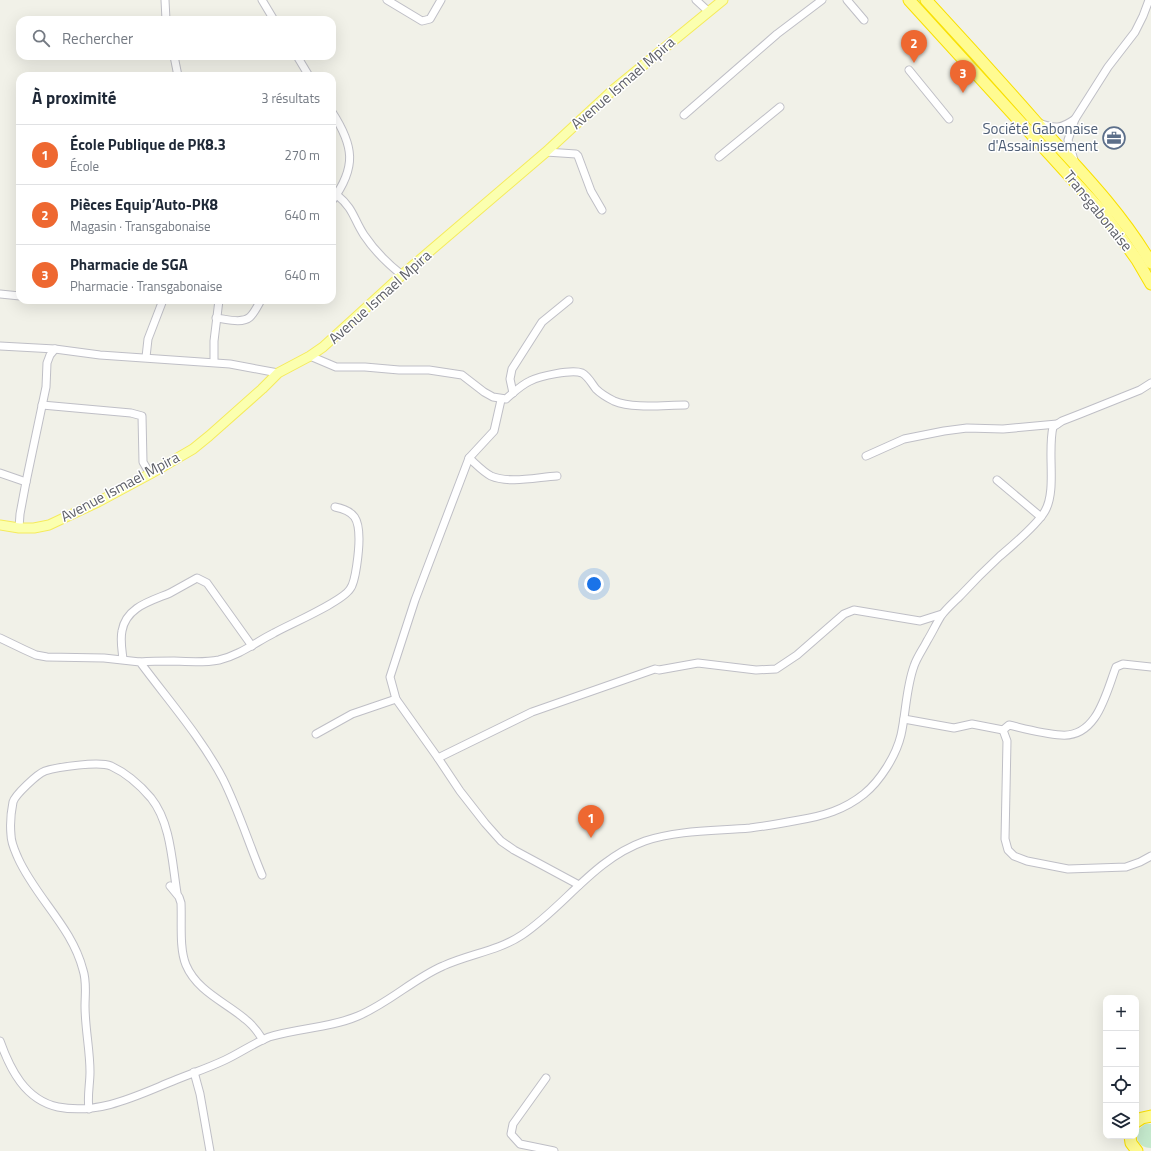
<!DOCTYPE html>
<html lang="fr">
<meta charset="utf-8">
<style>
:root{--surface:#fff;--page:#f6f6f7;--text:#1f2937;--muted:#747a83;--line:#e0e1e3;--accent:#ee6831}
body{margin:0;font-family:"Titillium Web",sans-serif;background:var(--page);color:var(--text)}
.controls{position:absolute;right:12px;bottom:12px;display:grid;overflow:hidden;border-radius:8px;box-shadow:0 4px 16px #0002}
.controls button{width:36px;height:36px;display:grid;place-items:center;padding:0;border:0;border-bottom:1px solid var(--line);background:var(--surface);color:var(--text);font:20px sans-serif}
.you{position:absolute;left:594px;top:584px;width:14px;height:14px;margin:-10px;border:3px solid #fff;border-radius:50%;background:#1a73e8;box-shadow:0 0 0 6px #1a73e833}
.badge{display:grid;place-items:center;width:26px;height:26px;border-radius:50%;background:var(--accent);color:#fff;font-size:13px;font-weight:700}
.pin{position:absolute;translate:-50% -33px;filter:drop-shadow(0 1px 2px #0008)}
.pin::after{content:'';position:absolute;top:21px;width:14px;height:12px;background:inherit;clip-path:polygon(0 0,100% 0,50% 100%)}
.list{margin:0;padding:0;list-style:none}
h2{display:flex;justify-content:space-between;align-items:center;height:52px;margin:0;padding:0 16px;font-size:17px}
h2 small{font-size:13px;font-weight:400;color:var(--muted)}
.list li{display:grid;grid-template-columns:26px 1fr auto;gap:12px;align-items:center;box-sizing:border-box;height:60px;padding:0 16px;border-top:1px solid var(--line)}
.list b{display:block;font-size:15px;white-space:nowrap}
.list p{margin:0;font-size:13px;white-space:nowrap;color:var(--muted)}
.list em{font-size:13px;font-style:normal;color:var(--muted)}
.icon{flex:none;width:22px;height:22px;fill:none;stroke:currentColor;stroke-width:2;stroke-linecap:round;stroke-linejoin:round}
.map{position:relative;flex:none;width:1151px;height:1151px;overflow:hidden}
.search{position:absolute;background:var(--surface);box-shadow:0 4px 16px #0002;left:16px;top:16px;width:320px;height:44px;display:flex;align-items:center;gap:10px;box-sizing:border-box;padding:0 14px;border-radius:12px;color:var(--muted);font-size:15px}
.panel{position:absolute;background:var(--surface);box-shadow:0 4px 16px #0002;left:16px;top:72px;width:320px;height:232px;border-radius:12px}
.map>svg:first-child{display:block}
</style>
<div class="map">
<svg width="1151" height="1151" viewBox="0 0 1151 1151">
<rect width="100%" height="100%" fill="#f1f1e8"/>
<!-- green -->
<g fill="#c4e9cc">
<polygon points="915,0 920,0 1090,185 1137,246 1151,269 1151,275"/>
<path d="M1145 1124H1151V1148C1143 1148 1138 1144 1137 1137L1139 1129Z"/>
</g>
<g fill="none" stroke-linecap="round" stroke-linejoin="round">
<!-- minor casing -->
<g stroke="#bfbfc6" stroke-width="9">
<g id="minor">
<polyline points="165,0 166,20"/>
<polyline points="262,0 274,20"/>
<polyline points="387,0 422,21 430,19 441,0"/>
<polyline points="696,0 709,12"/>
<polyline points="847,0 864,20"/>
<polyline points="174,56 178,76"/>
<polyline points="297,56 309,76"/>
<polyline points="909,70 949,119"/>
<path d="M332 112C354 146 357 167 332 201"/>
<polyline points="684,115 777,34 822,0"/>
<path d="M1039 123C1055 129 1061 129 1075 119"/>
<polyline points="546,152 576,154 578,156 591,191 602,210"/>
<polyline points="719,157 780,107"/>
<polyline points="1074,160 1068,140 1075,119 1108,67 1135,32 1143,16 1149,0"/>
<path d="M337 195C354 209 353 218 364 235 374 250 388 264 402 275"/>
<polyline points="0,294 20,296"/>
<path d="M216 318C226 319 242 324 250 317 255 312 258 305 261 300"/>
<polyline points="0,346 55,349 100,355 230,364 278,373"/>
<path d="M310 356 336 367H365L399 370H429L462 375 484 392 493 397 506 399C513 393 521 385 530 381 540 376 572 369 582 373 588 376 592 384 596 389 601 394 608 398 614 401 633 409 664 405 685 405"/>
<polyline points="146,357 148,339 163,300"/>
<polyline points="214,362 214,341 219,300"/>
<polyline points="513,393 510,379 512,369 542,322 569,300"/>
<polyline points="501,400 494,431 469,458 415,600 390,677 396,699 438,758 532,712 655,669 659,670 698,663 756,670 776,669 797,655 844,614 854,610 920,621 942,614"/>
<polyline points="42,405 131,413 142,416 143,462 150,474"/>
<polyline points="866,456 904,439 944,431 967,428 1003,429 1057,424"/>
<path d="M469 458C476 464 483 472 491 476 509 484 538 477 557 476"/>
<polyline points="0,473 26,482"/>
<polyline points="997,480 1041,517"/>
<polyline points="19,528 20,514 26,482 46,387 47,363 50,355 55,349"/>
<path d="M0 638 25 650 36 655 47 657 104 658 140 662C168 700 201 737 223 779 238 809 249 844 262 875"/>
<path d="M123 659C122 650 120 640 122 631 126 607 151 601 170 593 179 588 188 583 197 578L207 583 252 646"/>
<path d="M140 662C152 661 163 661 174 661 189 662 204 663 219 660 240 655 256 642 274 633 290 624 342 602 350 589 356 582 359 549 359 539 359 519 355 511 335 507"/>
<path d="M1151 667 1123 664 1116 667C1106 693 1097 738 1061 735 1044 734 1026 729 1009 725L1003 730 1007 741 1005 839 1008 850 1014 856 1027 861 1068 869 1126 867 1140 862 1151 856"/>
<polyline points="904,719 954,728 972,724 1003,730"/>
<polyline points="316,734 352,714 396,699"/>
<polyline points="438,758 460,791 485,823 501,841 514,850 579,885"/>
<path d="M170 886 179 897 181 903C182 922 179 948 186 965 197 991 225 1002 245 1019 253 1025 258 1032 263 1040"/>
<path d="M0 1041C10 1069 25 1100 58 1107 99 1115 136 1096 173 1081 190 1074 208 1068 225 1060 240 1053 254 1043 269 1037 298 1028 330 1028 358 1016 389 1003 413 979 443 966 469 954 498 951 522 935 565 906 594 859 645 841 678 830 716 831 750 828 766 826 783 823 799 820 823 816 844 810 864 794 880 781 896 756 901 735 906 713 906 688 914 666 917 657 923 649 927 641 932 633 936 624 941 616 946 609 954 602 960 596 973 582 986 569 1000 556 1013 545 1037 525 1045 511 1057 490 1047 452 1053 427L1062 421 1080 414 1140 390 1151 383"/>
<polyline points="194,1072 200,1094 210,1151"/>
<polyline points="546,1078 513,1124 511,1134 520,1144 554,1151"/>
<path d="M89 1109C87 1097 90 1084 90 1072 90 1050 85 1028 85 1006 85 994 87 982 83 970 72 927 36 898 18 858 15 851 11 843 11 835 10 825 11 812 13 802 15 795 37 774 45 771 58 767 99 761 111 766 126 773 140 785 151 798 171 823 172 862 177 893"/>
</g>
</g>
<!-- major casing -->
<g stroke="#f5eb5c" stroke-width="11">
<polyline id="major" points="0,525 19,528 34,528 49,525 98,502 150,474 193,449 209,436 262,389 278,373 310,356 323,347 402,275 546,152 613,90 723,0"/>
</g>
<!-- highway casing -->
<g stroke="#f9e000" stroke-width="13">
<g id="highway">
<polyline points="909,0 1105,215 1137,260 1151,284"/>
<path d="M926 0C963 40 1000 81 1036 122 1077 167 1120 210 1151 263"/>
<polyline points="1136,1122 1142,1118 1151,1116"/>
<polyline points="1130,1136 1131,1143 1137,1151"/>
</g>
</g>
<!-- minor -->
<use href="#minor" stroke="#fff" stroke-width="7"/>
<!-- major -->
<use href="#major" stroke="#fbffaf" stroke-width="9"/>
<!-- highway -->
<use href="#highway" stroke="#fffb91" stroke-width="11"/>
</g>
<!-- icons -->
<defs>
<g id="office-ring" transform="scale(1.15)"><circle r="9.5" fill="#fff" stroke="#5c6f8a" stroke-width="1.5"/><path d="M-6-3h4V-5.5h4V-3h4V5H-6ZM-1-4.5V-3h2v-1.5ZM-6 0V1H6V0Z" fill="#5c6f8a"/></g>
</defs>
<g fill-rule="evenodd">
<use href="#office-ring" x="1114" y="138"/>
</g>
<g text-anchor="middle" stroke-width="3" stroke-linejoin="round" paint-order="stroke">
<!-- street labels -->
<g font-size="15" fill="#5f6168" stroke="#fff">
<text transform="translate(623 83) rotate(-41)" y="5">Avenue Ismael Mpira</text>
<text transform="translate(1098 211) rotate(51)" y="5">Transgabonaise</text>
<text transform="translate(380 297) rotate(-42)" y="5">Avenue Ismael Mpira</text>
<text transform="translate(120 487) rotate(-28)" y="5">Avenue Ismael Mpira</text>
</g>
<!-- service labels -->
<g font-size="15" fill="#4e5e75" stroke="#fff" text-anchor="end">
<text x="1098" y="134">Société Gabonaise<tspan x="1098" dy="17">d'Assainissement</tspan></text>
</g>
</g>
</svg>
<div class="controls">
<button>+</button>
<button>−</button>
<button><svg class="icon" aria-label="locate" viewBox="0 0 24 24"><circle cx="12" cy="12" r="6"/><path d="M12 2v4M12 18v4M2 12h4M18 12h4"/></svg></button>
<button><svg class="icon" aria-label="layers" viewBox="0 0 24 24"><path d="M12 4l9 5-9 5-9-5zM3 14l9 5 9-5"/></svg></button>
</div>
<div class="you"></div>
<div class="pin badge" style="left:591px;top:838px">1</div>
<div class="pin badge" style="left:914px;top:63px">2</div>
<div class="pin badge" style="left:963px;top:93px">3</div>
<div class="search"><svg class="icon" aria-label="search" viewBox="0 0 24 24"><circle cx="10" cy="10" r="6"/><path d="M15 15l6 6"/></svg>Rechercher</div>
<section class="panel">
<h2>À proximité<small>3 résultats</small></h2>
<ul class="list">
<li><span class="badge">1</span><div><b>École Publique de PK8.3</b><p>École</p></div><em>270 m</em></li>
<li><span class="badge">2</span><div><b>Pièces Equip’Auto-PK8</b><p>Magasin · Transgabonaise</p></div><em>640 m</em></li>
<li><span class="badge">3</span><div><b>Pharmacie de SGA</b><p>Pharmacie · Transgabonaise</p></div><em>640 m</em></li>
</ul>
</section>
</div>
